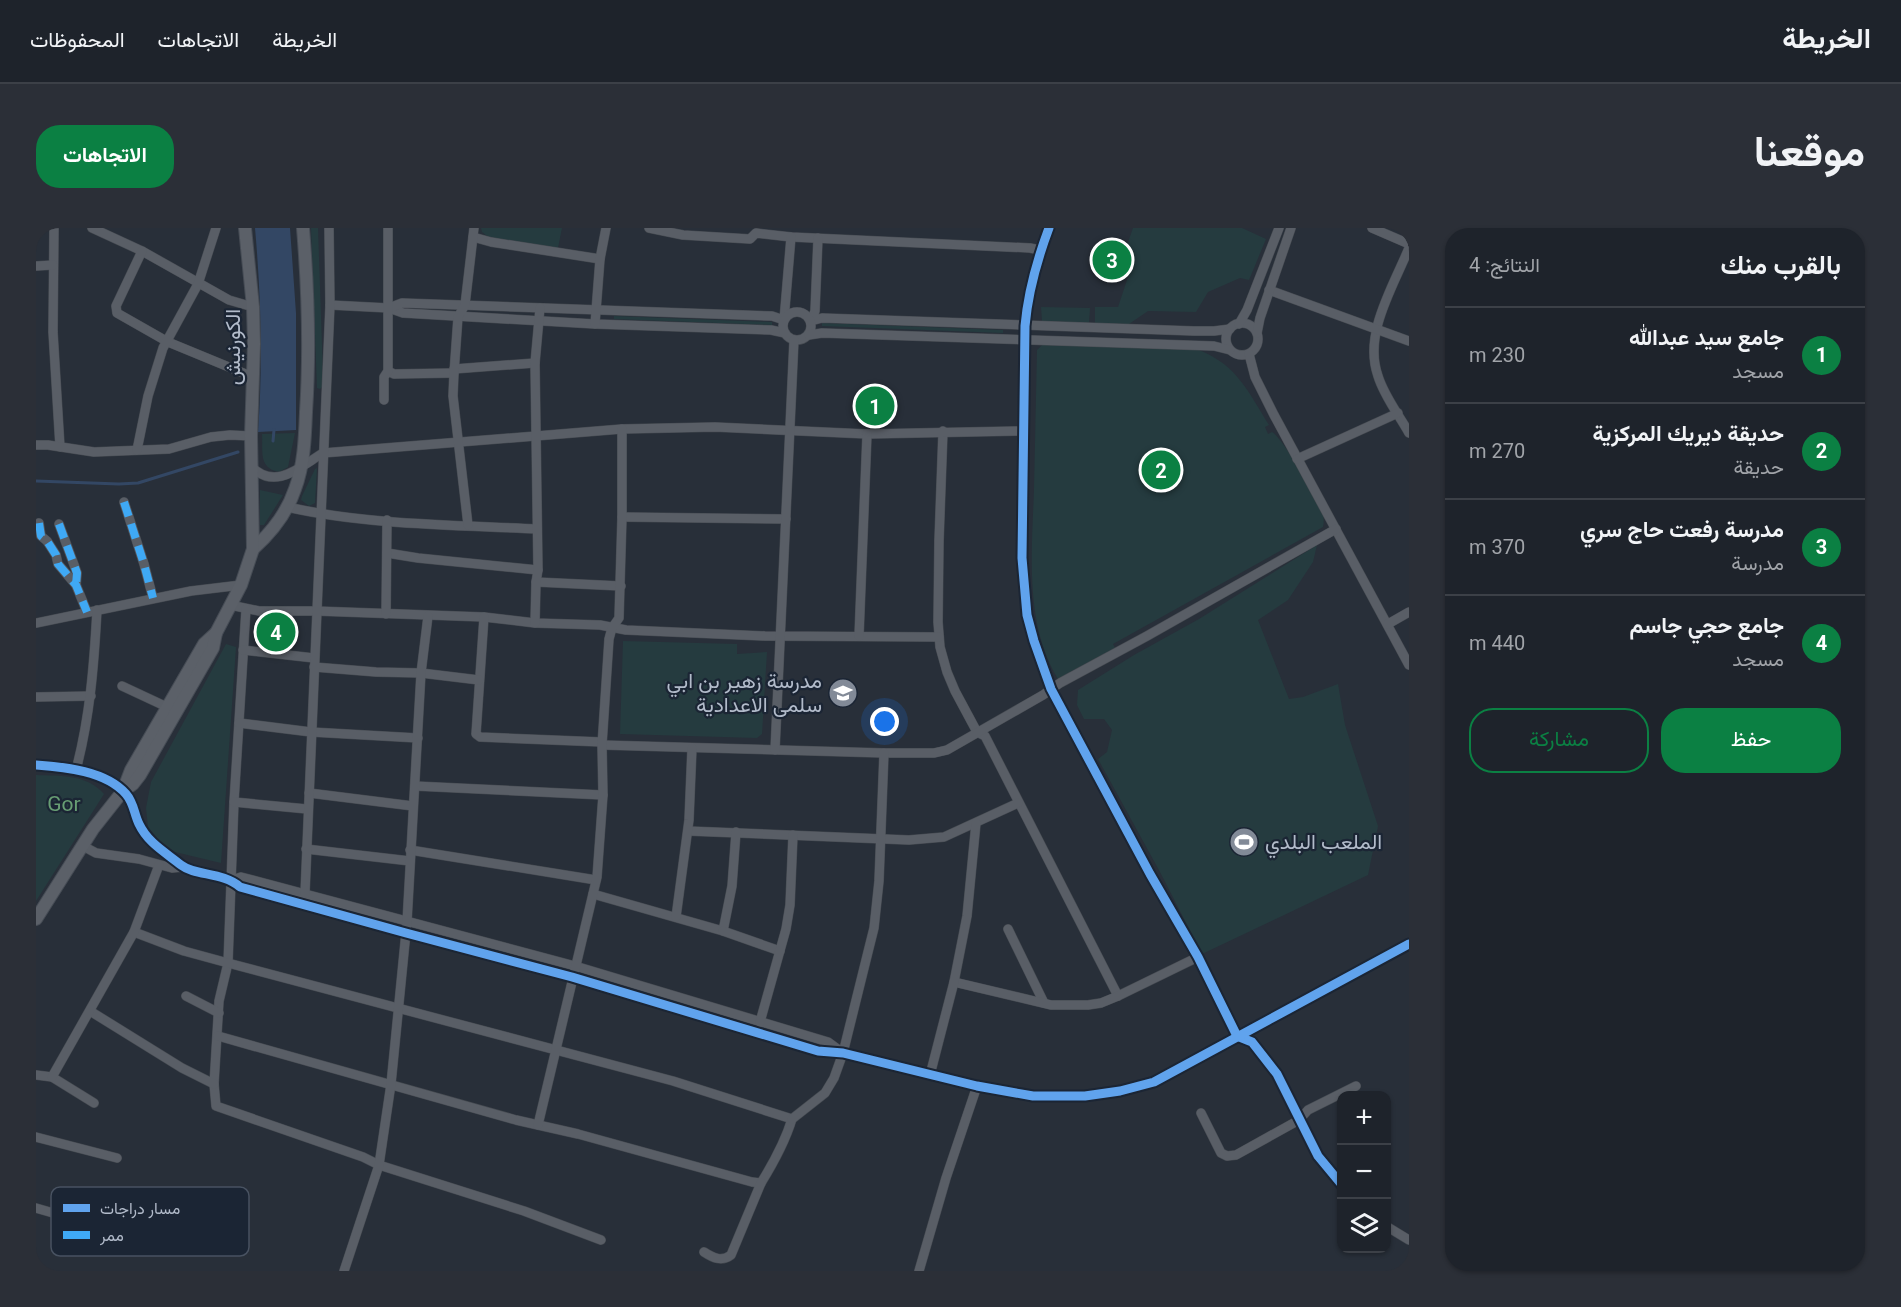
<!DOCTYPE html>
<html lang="ar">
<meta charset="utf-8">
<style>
:root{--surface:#1e232b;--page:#2b2f37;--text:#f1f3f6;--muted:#a1a4a9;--line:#3c4047;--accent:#0b8043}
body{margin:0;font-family:Roboto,Vazirmatn,sans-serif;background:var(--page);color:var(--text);direction:rtl}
.controls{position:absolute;right:18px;bottom:18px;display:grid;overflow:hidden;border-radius:12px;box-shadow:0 2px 4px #0004}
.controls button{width:54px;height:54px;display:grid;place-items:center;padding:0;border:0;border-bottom:2px solid var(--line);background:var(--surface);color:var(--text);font:30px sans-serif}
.you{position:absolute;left:849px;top:494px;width:21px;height:21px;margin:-15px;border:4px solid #fff;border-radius:50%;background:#1a73e8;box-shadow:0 0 0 9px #1a73e833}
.badge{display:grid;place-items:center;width:39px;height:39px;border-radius:50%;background:var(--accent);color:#fff;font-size:20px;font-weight:700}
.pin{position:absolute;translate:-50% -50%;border:3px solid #fff;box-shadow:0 2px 6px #0006}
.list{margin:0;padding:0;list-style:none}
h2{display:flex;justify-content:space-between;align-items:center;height:78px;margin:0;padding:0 24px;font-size:26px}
h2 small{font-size:20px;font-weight:400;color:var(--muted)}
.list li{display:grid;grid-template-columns:39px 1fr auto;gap:18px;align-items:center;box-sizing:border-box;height:96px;padding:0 24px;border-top:2px solid var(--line)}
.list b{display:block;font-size:22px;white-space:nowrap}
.list p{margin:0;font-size:20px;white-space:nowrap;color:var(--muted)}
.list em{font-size:20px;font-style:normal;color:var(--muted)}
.actions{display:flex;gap:12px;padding:18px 24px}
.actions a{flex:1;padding:14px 0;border:2px solid var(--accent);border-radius:24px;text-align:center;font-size:21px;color:var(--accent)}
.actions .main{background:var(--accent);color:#fff}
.icon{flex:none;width:33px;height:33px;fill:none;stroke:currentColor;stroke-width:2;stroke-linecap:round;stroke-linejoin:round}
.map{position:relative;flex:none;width:1373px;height:1043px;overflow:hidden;direction:ltr;border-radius:24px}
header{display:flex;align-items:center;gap:36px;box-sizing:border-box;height:84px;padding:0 30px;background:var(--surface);border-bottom:2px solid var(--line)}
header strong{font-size:28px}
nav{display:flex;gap:33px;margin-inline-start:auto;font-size:21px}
.intro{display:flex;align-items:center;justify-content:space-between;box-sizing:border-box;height:144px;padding:0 36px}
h1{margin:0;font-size:42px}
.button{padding:15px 27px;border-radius:24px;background:var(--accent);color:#fff;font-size:21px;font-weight:700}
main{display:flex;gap:36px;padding:0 36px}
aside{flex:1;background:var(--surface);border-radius:24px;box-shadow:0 2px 4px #0004}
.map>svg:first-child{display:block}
</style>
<header>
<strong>الخريطة</strong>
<nav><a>الخريطة</a><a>الاتجاهات</a><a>المحفوظات</a></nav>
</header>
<div class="intro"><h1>موقعنا</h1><a class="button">الاتجاهات</a></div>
<main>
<aside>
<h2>بالقرب منك<small>النتائج: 4</small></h2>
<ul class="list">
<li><span class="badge">1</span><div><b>جامع سيد عبدالله</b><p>مسجد</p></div><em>230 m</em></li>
<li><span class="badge">2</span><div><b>حديقة ديريك المركزية</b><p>حديقة</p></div><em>270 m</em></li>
<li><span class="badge">3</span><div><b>مدرسة رفعت حاج سري</b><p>مدرسة</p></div><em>370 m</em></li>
<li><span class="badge">4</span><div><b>جامع حجي جاسم</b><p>مسجد</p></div><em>440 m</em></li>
</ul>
<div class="actions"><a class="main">حفظ</a><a>مشاركة</a></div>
</aside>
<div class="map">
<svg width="1373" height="1043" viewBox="0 0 1373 1043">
<rect width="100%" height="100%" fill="#282f39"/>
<!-- green -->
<g fill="#253b3f">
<polygon points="275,0 282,0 287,146 286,159 284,161 281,160"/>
<polygon points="445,0 526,0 522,20 455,11 446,4"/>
<polygon points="1097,0 1206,0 1230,11 1213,52 1204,50 1172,64 1160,84 1112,83 1093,96 1076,97 1059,96 1059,79 1082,79 1094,43 1084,37"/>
<polygon points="1005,79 1054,80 1053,95 1006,93"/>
<polygon points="578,88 736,94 736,97 578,91"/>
<polygon points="786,95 967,102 967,105 786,98"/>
<path d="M1007 116 1154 119C1199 133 1210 160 1233 197L1229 199 1232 206 1236 204C1247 210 1282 271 1287 285 1288 290 1288 294 1287 299L1077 416 1079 420 1022 451C988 395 996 323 998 261 999 215 1000 169 1001 122Z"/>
<path d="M259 205 252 239 243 244C222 240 227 223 226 206Z"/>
<polygon points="281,240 279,275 273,278 265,272 266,268 279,241"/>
<polygon points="224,262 247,267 228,297 224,297"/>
<polygon points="1281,317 1277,334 1252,372 1222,392 1253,471 1267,469 1302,456 1309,497 1342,598 1332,647 1166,726 1124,644 1062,531 1071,524 1076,502 1068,491 1048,491 1041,477 1042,462 1098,427 1163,391"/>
<polygon points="587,413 701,416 701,426 731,424 726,506 721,510 584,506"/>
<polygon points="190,416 200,419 185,635 139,624 123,612 112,599 110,580 115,554"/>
<path d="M0 547C24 548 51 546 68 566L0 673Z"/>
</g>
<!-- water -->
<path fill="#334764" d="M219 0H254L260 85V202L222 204C227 136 225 68 219 0Z"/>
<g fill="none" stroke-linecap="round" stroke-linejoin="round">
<!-- stream -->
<g stroke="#334764" stroke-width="3">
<polyline points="237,213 238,202"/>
<polyline points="0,253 83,256 102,255 202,224"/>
</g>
<!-- minor casing -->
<g stroke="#454a51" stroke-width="10">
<g id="minor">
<polyline points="18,0 17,104 24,219"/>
<polyline points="56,0 106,23 193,72 217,79"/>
<polyline points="613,0 647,7 714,11 720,5 755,9 994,20 1004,22"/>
<path d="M1013 0C1001 32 992 64 989 98L986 330 991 387 998 413 1015 461 1114 646 1162 729 1201 808 1216 814 1241 846 1282 928 1306 957"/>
<polyline points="1336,0 1373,16"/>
<polyline points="437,9 455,14 564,31"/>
<polyline points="782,10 779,83 775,93 786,90 1158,103 1178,103 1194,101"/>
<path d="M1373 20C1357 59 1327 106 1342 148 1348 168 1363 187 1373 205"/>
<polyline points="106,23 80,78 81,85 132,114 217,149"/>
<polyline points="0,38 17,37"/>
<polyline points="1233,62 1373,113"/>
<polyline points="294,77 353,80 367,85 559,96 735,102 749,105"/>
<polyline points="353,80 366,75 736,88 748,92 755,9"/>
<circle cx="761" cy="98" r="14"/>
<circle cx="1206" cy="111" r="16"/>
<polyline points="559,96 564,31 570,0"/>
<polyline points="1203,96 1211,82 1243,0"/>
<polyline points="1221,105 1224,90 1255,0"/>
<polyline points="773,107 786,105 1178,118 1194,122"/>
<polyline points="1213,126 1219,149 1238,187 1373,437"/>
<polyline points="418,141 499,135"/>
<polyline points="352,143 358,146 418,145"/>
<polyline points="348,172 348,149 352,143 352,0"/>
<polyline points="907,203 903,313 902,394 904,419 911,444 919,463 941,504 949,508 1082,768"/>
<polyline points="0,217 12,217 58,224 133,221 175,209 194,207 215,208"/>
<polyline points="101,222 112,168 127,120 162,56 180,0"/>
<polyline points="1261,231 1362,185"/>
<path d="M215 238C239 264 265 238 287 225L586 201 679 199 831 206 987 203"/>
<polyline points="88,274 108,336 117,370"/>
<path d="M251 279C331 297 420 297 501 301"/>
<polyline points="586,289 750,291"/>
<polyline points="3,295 5,308 11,313 20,327 22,336 40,357 51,384"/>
<polyline points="23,296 41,345 40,357"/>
<polyline points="432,297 417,168 418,145 422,89 429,77 438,0"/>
<polyline points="351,325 382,330 502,342"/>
<polyline points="500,354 585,358"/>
<polyline points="194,377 223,383 280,383 448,389 499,395 564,397 590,402 729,408 903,409"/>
<polyline points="210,381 198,574 192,735 183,773 178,856 180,878 327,929 343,937 488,983 565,1012"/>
<polyline points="350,386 351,292"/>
<polyline points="448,389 440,506 444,509 566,514"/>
<polyline points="0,395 155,363 205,357"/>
<polyline points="499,395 500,354 502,342 499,135 504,80"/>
<polyline points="1352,396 1373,384"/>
<polyline points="823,408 831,206"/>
<polyline points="207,422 278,430"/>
<polyline points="278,439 340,444 385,445 443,452"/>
<polyline points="86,458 131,479"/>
<polyline points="0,469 55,468"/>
<polyline points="203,495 275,504 382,510"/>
<polyline points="566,517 848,525 898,525 911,522 1007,467 1024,455 1111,408 1300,301"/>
<polyline points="739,522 758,112"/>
<path d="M0 537C29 539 70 543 90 566 98 575 98 586 103 596 112 615 129 624 145 637 159 648 187 644 204 659L370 705 536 749 782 823 807 825 941 858 997 868H1049L1084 863 1118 854 1373 716"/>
<path d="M40 542C54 489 58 437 61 382"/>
<polyline points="379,558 567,567"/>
<polyline points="273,565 377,578"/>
<polyline points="198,574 271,581"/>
<polyline points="652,603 873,612 908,609 982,575"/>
<polyline points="47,618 60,625 103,631 136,640 147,639"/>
<polyline points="270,621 374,633"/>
<polyline points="374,622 560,652"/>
<polyline points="196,652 205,649 539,738 792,814 807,825"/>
<polyline points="269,665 294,77 293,0"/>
<polyline points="557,666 687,703 696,658 700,604"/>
<polyline points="640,689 653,592 656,520"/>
<polyline points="972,701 1008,775"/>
<polyline points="687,703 744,723"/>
<path d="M98 704 148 723 192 735 637 853 756 891C749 914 738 934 725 955L716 954 542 906 480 892 182 808"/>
<polyline points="918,754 1015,777 1052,777 1065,775 1082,768 1162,729"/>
<polyline points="150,768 183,785"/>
<polyline points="54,783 146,840 178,856"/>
<polyline points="724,794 750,701 754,677 757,607"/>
<polyline points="0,847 16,849 58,875"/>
<polyline points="894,847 918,754 931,688 940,595"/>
<polyline points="16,849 98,704 123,637"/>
<polyline points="1165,885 1185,925 1191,928 1200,927 1263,892 1272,882 1320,858"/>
<polyline points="756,891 789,865 798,850 807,825 832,724 838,700 843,653 848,525"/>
<polyline points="502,897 561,649 567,567 566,517 573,411 576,400 583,390 586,289 586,201"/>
<polyline points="0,909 81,930"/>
<polyline points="0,980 45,993"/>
<polyline points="1350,998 1373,1012"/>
<path d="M668 1024C677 1030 686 1034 695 1027L725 955"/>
<polyline points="308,1043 343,937 355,856 371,694 385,445 392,388"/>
<polyline points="883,1043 910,950 941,858"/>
</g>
</g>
<!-- major casing -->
<g stroke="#464c55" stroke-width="14">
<g id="major">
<path d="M217 321C235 305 251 285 259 261 268 237 269 210 270 184 274 123 272 61 267 0"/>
<polyline points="87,563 95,542 168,416 180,405"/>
<polyline points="0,691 57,601 87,563 97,556 104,547 177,420 180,405 205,357 217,321 215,208 218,116 217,79 209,0"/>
</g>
</g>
<!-- minor -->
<use href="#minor" stroke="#595e66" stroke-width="9"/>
<!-- major -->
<use href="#major" stroke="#5b6068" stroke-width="12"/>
<!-- quiet -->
<g stroke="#3fa9f5" stroke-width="8" stroke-dasharray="15 8" stroke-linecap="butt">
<polyline points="88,274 108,336 117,370"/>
<polyline points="3,295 5,308 11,313 20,327 22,336 40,357 51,384"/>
<polyline points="23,296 41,345 40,357"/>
</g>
<!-- cycleway casing -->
<g stroke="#1b2534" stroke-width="13">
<g id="cycleway">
<path d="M1013 0C1001 32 992 64 989 98L986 330 991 387 998 413 1015 461 1114 646 1162 729 1201 808 1216 814 1241 846 1282 928 1306 957"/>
<path d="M0 537C29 539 70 543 90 566 98 575 98 586 103 596 112 615 129 624 145 637 159 648 187 644 204 659L370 705 536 749 782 823 807 825 941 858 997 868H1049L1084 863 1118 854 1373 716"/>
</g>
</g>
<!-- cycleway -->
<use href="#cycleway" stroke="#60a3ed" stroke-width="9"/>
</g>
<!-- icons -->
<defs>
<g id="school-disc" transform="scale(1.5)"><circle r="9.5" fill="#828a97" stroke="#1b2534"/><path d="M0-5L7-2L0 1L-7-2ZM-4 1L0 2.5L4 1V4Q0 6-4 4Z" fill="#fff"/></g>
<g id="stadium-disc" transform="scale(1.5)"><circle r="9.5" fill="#828a97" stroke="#1b2534"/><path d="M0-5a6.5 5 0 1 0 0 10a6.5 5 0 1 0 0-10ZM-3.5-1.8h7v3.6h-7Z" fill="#fff"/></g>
</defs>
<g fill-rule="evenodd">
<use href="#school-disc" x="807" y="465"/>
<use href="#stadium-disc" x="1208" y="614"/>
</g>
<g text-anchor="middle" stroke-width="4.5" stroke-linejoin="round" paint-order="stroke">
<!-- street labels -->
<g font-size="21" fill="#b2bbca" stroke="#1b2534">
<text transform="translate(197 119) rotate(-90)" y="7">الكورنيش</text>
</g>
<!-- poi labels -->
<g font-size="21" fill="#b2bbca" stroke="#1b2534" text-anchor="end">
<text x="786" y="460">مدرسة زهير بن ابي<tspan x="786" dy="24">سلمى الاعدادية</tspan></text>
<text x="1229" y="621" text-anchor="start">الملعب البلدي</text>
</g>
<!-- park labels -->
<g font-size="21" fill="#679d73" stroke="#1b2534">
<text x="28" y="583">Gor</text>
</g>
</g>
<!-- legend -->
<rect x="15" y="959" width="198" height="69" rx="9" fill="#1b2534" stroke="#485261" stroke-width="1.5"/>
<rect x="27" y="976" width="27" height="8" fill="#60a3ed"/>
<rect x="27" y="1003" width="27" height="8" fill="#3fa9f5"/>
<g font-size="16" fill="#b2bbca">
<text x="64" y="986">مسار دراجات</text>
<text x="64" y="1013">ممر</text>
</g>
</svg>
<div class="controls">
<button>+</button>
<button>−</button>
<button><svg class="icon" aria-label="layers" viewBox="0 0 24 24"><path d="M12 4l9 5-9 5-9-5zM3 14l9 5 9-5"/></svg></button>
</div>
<div class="you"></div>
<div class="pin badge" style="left:839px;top:178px">1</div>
<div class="pin badge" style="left:1125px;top:242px">2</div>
<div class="pin badge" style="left:1076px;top:32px">3</div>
<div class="pin badge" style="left:240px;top:404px">4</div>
</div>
</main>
